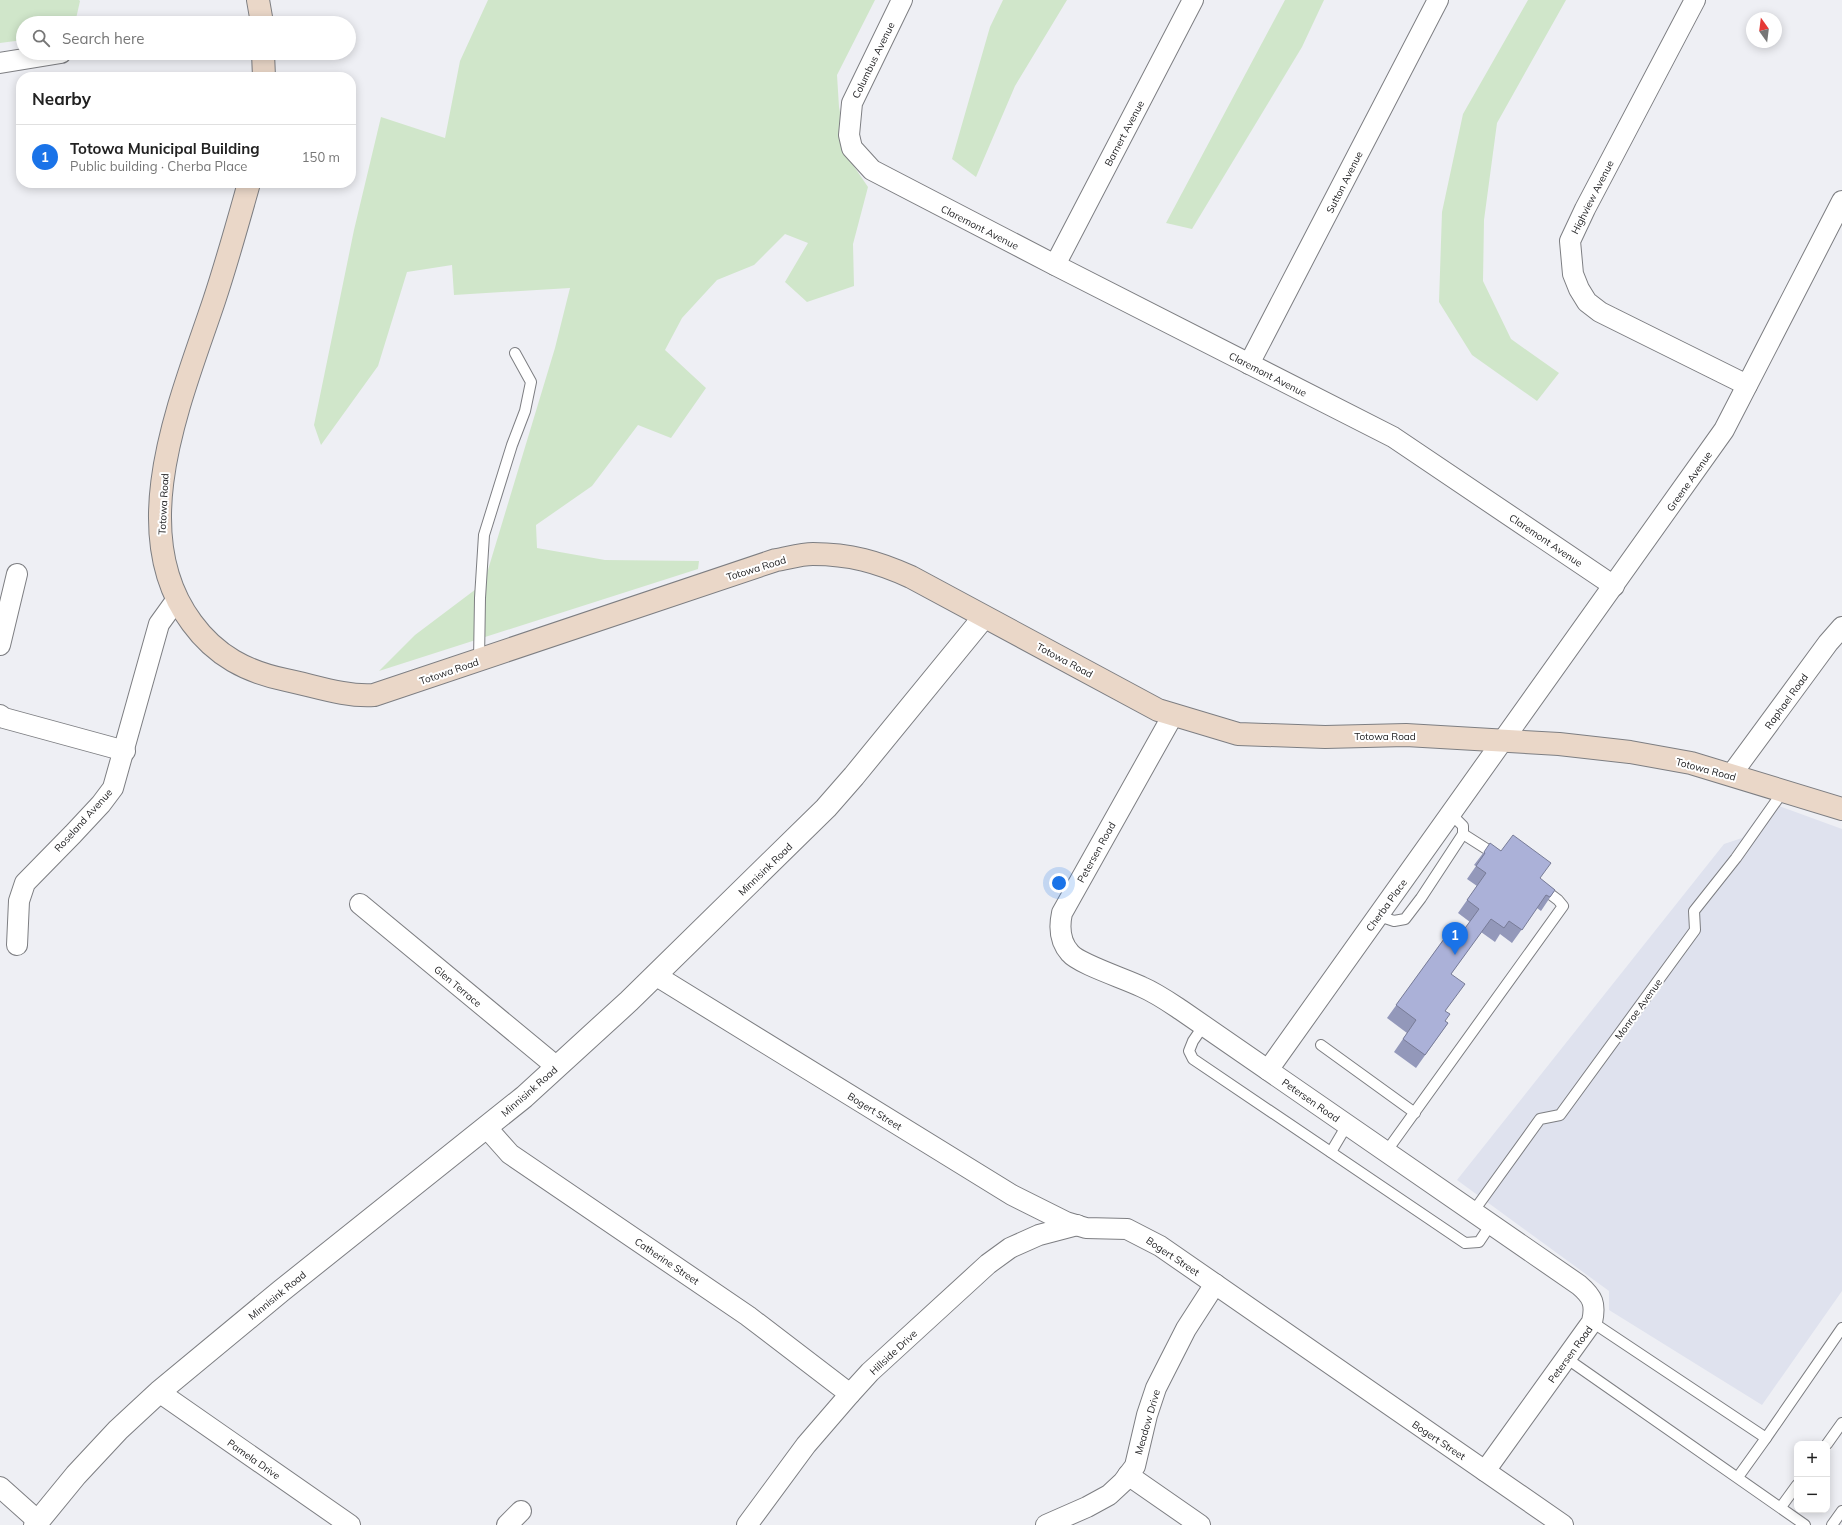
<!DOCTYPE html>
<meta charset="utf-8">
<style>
:root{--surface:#fff;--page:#f2f2f2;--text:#222;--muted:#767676;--line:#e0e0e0;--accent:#1a73e8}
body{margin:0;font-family:Mulish,sans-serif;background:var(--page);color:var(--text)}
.controls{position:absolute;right:12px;bottom:12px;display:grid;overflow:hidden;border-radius:8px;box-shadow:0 2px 10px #0003}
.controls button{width:36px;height:36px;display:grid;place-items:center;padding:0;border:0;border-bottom:1px solid var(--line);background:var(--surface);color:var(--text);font:20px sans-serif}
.compass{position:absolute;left:1746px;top:12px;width:36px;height:36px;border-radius:50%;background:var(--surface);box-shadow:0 2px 10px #0003;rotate:346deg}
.you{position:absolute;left:1059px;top:883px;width:14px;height:14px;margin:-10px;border:3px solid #fff;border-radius:50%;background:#1a73e8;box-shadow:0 0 0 6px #1a73e833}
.badge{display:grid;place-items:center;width:26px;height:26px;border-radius:50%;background:var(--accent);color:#fff;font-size:13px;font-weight:700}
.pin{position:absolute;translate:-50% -33px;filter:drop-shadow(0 1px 2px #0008)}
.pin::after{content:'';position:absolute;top:21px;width:14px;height:12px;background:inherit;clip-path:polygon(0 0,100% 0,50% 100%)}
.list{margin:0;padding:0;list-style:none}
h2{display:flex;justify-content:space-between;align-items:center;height:52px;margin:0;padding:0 16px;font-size:17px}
h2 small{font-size:13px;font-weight:400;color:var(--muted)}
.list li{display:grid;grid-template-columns:26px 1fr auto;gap:12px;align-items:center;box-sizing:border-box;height:64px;padding:0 16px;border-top:1px solid var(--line)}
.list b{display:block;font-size:15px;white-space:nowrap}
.list p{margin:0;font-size:13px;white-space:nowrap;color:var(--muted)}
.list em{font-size:13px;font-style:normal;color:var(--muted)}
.icon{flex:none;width:22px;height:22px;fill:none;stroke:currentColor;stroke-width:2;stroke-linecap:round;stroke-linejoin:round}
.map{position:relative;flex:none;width:1842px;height:1525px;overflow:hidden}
.search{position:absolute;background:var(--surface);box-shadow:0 2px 10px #0003;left:16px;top:16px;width:340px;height:44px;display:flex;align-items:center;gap:10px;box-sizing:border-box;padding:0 14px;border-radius:22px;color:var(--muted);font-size:15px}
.panel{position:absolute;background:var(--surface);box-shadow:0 2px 10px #0003;left:16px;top:72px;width:340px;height:116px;border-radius:16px}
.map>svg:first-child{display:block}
</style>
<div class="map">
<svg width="1842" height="1525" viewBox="0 0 1842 1525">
<rect width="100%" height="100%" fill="#eeeff4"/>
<!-- built -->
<polygon fill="#dfe2ee" points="1779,806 1842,829 1842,1291 1762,1405 1609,1310 1609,1291 1457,1180 1724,844 1742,838 1765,807"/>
<!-- green -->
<g fill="#d0e6ca">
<polygon points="0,0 79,0 80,1 75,23 23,23 23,40 0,43"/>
<polygon points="488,0 875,0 837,75 839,107 849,159 868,187 853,244 854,286 807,302 785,282 808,243 785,234 754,265 717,280 682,318 665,350 706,388 671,438 638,425 592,486 536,525 537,548 605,560 699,561 698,569 379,671 415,635 484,583 555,348 570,288 454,295 452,265 407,272 378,366 321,445 314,425 354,230 381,117 445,138 460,61"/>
<polygon points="1003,0 1067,0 1015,86 976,177 952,159 990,27"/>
<polygon points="1285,0 1324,0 1302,47 1192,229 1166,223"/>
<polygon points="1528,0 1566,0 1497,123 1484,220 1483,281 1511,339 1559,373 1537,401 1472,355 1439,302 1442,212 1463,114"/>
</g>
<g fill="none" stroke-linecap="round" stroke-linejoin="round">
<!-- service casing -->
<g stroke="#7d7e82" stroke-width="12">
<g id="service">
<polyline points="479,660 480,598 484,535 512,445 525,411 531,382 515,353"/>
<polyline points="1463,834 1496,855"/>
<polyline points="1379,916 1394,921 1405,919 1421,898 1463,834 1463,826 1451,814"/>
<polyline points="1204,1025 1193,1041 1189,1051 1193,1059 1465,1243 1479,1242 1491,1224"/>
<polyline points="1321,1045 1415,1113"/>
<polyline points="1331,1152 1347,1125"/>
<polyline points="1386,1152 1563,906 1558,900 1541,887"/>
<polyline points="1473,1212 1540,1119 1560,1115 1695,930 1694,911 1736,858 1784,790"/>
<polyline points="1592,1322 1766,1438 1842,1328"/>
<polyline points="1566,1358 1805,1525"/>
<polyline points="1827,1444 1842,1423"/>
<polyline points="1738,1477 1766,1438"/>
<polyline points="1781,1507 1797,1485"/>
<polyline points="1832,1525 1842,1511"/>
</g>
</g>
<!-- minor casing -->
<g stroke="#7d7e82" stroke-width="22">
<g id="minor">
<polyline points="902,0 852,103 849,135 852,148 872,170 1055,265 1393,437 1614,586"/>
<polyline points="1695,0 1585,209 1570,241 1573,274 1579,289 1587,302 1600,312 1747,385"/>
<polyline points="0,63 61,53"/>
<polyline points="1055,265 1193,0"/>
<polyline points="1249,364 1438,0"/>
<polyline points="0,645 17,574"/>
<polyline points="0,715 4,718 125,751"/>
<path d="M1173 715 1062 913C1059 927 1060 942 1070 953 1079 964 1126 979 1142 987 1156 993 1169 1002 1181 1010L1579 1285C1593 1297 1596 1304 1592 1322L1485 1471"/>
<polyline points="1731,775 1828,643 1842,627"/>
<polyline points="360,904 557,1067"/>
<polyline points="17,945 19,901 25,883 73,834 101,804 113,788 159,624 177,599"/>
<polyline points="655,975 1012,1195 1066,1222 1086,1228 1127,1229 1160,1246 1563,1525"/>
<polyline points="1268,1070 1724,430 1842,201"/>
<polyline points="486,1127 510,1154 748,1316 850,1394"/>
<polyline points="159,1392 350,1525"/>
<polyline points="1128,1475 1200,1525"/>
<polyline points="0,1487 38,1521"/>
<polyline points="507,1525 521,1511"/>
<polyline points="747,1525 806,1445 850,1394 870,1372 988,1264 1010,1248 1039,1235 1077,1225"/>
<polyline points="1046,1525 1087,1507 1109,1495 1123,1482 1135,1466 1147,1415 1156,1388 1186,1329 1215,1284"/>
</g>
</g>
<!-- tertiary casing -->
<g stroke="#7d7e82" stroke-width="24">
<polyline id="tertiary" points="35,1525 76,1475 118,1430 159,1392 281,1291 524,1097 629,1001 826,808 854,776 984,617"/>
</g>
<!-- secondary casing -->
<g stroke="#7d7e82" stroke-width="24">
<g id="secondary">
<polyline points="258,0 262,23"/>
<polyline points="263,53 264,77"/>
<path d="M249 183C238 222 227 262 214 301 182 397 123 531 192 623 216 656 247 672 286 680 315 686 345 697 374 695L776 560C788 558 801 554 813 554 850 554 878 562 911 577L1158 710 1238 734 1325 737 1406 735 1559 744 1630 752 1691 763 1842 809"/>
</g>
</g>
<!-- service -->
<use href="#service" stroke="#fff" stroke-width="10"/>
<!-- minor -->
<use href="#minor" stroke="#fff" stroke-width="20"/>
<!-- tertiary -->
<use href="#tertiary" stroke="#fff" stroke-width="22"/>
<!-- secondary -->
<use href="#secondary" stroke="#ead7c8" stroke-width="22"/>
</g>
<!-- wall -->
<polygon fill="#9398ba" points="1484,852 1540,879 1555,890 1541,911 1537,908 1512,943 1500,934 1495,942 1481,932 1451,974 1445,1011 1445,1021 1448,1023 1416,1068 1394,1052 1407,1033 1387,1018 1444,939 1452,946 1470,922 1458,913 1477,886 1467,879 1476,866 1474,865"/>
<!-- building -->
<polygon fill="#abb1d8" stroke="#787c97" points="1513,835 1551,863 1540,878 1555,890 1550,897 1546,895 1522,930 1509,921 1504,928 1491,919 1451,974 1465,984 1445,1011 1450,1014 1445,1021 1448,1023 1425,1055 1403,1039 1416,1020 1396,1005 1444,939 1452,946 1479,909 1467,900 1486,873 1476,866 1485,853 1484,852 1490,843 1501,851"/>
<g text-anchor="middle" stroke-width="4" stroke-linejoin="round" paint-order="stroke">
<!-- street labels -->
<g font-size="10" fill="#232325" stroke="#fff">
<text transform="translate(873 60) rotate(-64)" y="4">Columbus Avenue</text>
<text transform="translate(1124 133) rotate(-62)" y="4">Barnert Avenue</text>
<text transform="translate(1344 182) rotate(-63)" y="4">Sutton Avenue</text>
<text transform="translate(1592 197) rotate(-63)" y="4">Highview Avenue</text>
<text transform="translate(980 227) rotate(27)" y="4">Claremont Avenue</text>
<text transform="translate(1268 374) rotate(27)" y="4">Claremont Avenue</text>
<text transform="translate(1689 481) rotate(-55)" y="4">Greene Avenue</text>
<text transform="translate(163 504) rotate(-87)" y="4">Totowa Road</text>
<text transform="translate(1546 540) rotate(34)" y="4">Claremont Avenue</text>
<text transform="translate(756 568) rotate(-17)" y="4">Totowa Road</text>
<text transform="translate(1065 660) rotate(28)" y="4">Totowa Road</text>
<text transform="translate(449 671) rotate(-19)" y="4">Totowa Road</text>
<text transform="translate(1786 701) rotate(-54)" y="4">Raphael Road</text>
<text x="1385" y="740">Totowa Road</text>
<text transform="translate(1706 769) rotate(15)" y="4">Totowa Road</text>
<text transform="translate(83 820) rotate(-48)" y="4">Roseland Avenue</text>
<text transform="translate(1096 852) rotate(-61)" y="4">Petersen Road</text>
<text transform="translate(765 869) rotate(-44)" y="4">Minnisink Road</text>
<text transform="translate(1386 905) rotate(-54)" y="4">Cherba Place</text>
<text transform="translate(458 986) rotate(40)" y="4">Glen Terrace</text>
<text transform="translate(1638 1009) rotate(-54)" y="4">Monroe Avenue</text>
<text transform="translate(529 1091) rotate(-41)" y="4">Minnisink Road</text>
<text transform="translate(1311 1100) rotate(35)" y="4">Petersen Road</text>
<text transform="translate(875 1111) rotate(32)" y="4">Bogert Street</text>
<text transform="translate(1173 1256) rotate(34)" y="4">Bogert Street</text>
<text transform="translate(667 1261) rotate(34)" y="4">Catherine Street</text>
<text transform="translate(277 1295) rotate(-39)" y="4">Minnisink Road</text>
<text transform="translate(893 1352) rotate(-43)" y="4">Hillside Drive</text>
<text transform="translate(1570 1354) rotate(-54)" y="4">Petersen Road</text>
<text transform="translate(1147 1422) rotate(-74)" y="4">Meadow Drive</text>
<text transform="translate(1439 1440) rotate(34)" y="4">Bogert Street</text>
<text transform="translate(254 1459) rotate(35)" y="4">Pamela Drive</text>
</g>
</g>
</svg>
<div class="controls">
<button>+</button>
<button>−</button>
</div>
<svg class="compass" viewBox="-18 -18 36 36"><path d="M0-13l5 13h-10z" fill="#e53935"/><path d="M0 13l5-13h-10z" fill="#767676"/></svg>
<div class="you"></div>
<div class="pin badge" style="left:1455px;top:955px">1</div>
<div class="search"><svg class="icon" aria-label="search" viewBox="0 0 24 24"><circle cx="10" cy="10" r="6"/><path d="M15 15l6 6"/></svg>Search here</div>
<section class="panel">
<h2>Nearby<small></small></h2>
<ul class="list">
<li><span class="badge">1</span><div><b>Totowa Municipal Building</b><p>Public building · Cherba Place</p></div><em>150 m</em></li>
</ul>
</section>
</div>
